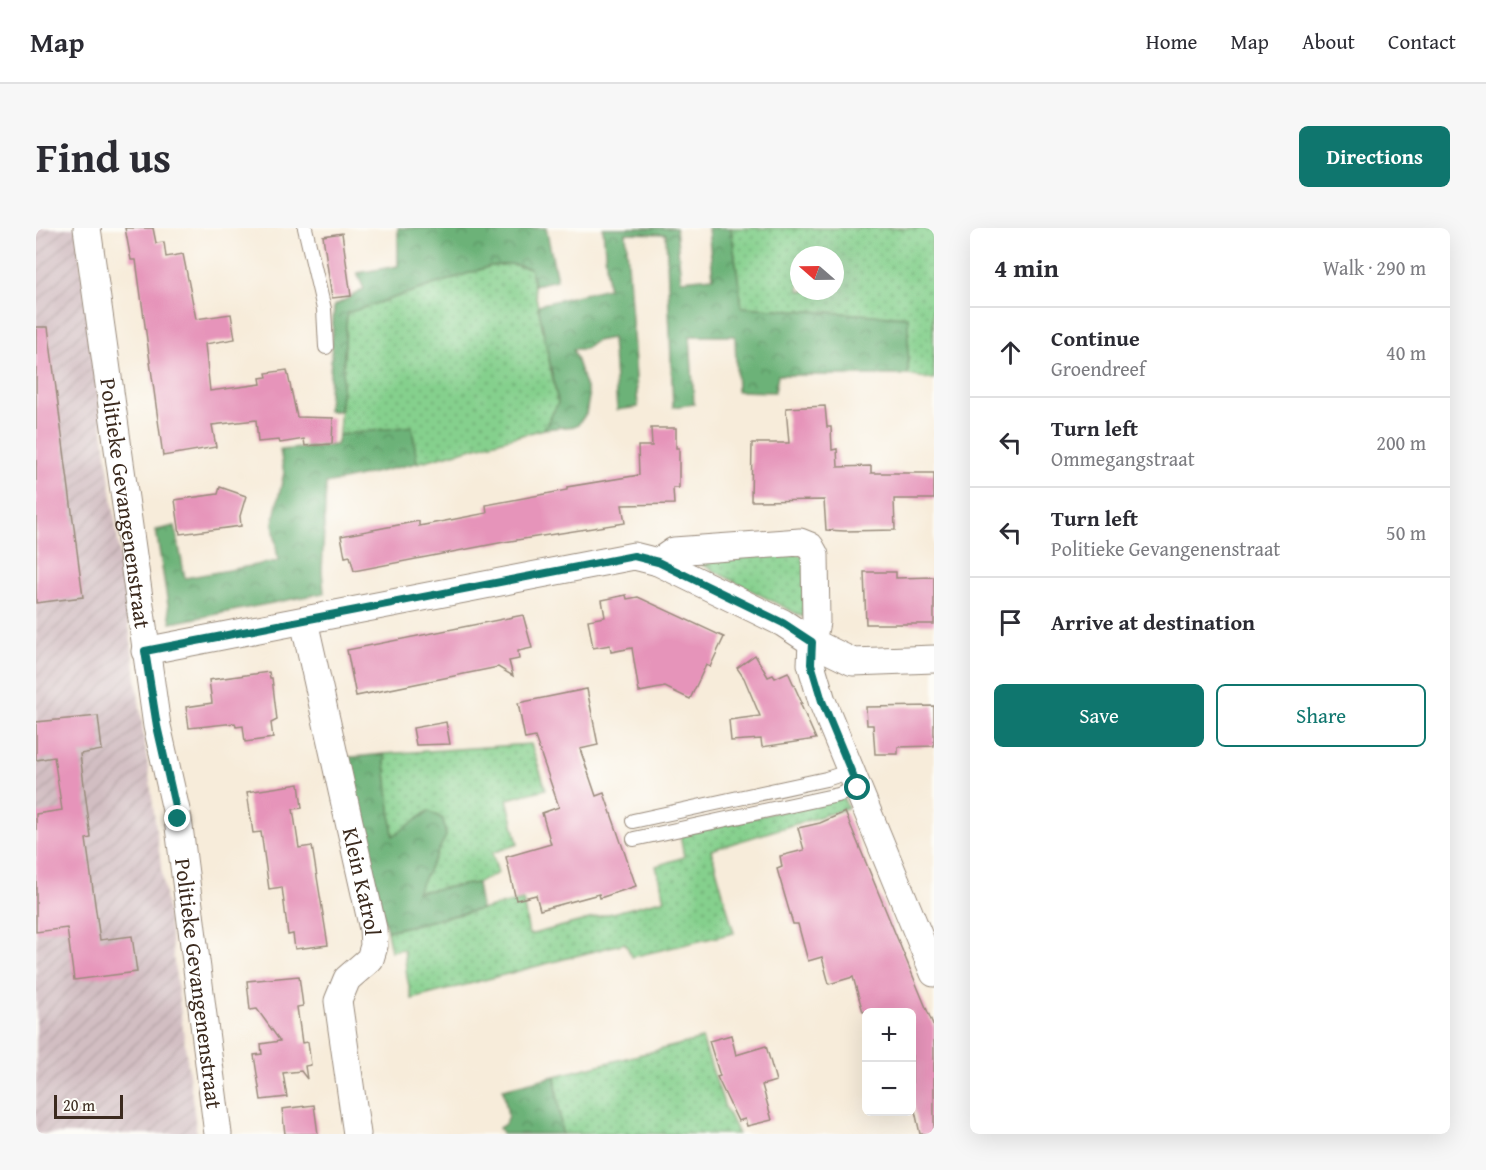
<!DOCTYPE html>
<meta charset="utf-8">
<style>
:root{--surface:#fff;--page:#f7f7f7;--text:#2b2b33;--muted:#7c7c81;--line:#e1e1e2;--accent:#0f766e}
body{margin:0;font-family:"Gentium Book Plus",serif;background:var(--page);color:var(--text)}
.controls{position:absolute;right:18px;bottom:18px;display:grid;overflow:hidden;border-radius:9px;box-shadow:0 6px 24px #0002}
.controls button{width:54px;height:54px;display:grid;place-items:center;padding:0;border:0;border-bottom:2px solid var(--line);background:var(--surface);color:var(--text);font:30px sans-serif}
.compass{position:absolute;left:754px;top:18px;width:54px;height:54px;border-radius:50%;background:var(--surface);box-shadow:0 6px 24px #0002;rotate:290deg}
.scale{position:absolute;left:18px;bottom:15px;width:69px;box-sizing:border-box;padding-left:6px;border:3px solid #3b2a1e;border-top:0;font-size:16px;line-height:21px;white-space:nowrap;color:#3b2a1e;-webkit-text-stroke:4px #fdfcf7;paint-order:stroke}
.stop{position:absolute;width:18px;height:18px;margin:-14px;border:4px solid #0f766e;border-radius:50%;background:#fff}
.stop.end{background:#0f766e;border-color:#fff;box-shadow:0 2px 6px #0008}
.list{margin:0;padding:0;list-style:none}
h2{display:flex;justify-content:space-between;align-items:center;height:78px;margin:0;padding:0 24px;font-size:26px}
h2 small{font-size:20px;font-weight:400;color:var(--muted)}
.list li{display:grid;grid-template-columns:39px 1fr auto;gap:18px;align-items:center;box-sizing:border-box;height:90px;padding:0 24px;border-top:2px solid var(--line)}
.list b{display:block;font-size:22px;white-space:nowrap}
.list p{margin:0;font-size:20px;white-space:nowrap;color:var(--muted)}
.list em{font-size:20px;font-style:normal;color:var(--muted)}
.actions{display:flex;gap:12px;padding:18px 24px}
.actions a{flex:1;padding:14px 0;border:2px solid var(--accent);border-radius:9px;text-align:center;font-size:21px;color:var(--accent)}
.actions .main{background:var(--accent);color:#fff}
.icon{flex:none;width:33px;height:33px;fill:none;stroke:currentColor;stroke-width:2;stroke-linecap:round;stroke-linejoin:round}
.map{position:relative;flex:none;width:898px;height:906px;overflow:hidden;border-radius:9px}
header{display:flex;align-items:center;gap:36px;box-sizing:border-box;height:84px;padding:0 30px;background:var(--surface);border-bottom:2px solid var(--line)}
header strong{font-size:28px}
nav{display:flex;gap:33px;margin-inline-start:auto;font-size:21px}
.intro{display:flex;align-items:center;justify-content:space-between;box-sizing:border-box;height:144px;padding:0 36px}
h1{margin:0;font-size:42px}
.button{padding:15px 27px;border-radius:9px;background:var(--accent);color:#fff;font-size:21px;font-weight:700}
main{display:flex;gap:36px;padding:0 36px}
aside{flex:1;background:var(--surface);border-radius:9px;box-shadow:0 6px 24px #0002}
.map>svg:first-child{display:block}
</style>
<header>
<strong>Map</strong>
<nav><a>Home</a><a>Map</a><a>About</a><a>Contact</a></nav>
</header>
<div class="intro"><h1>Find us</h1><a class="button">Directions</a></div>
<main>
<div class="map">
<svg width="898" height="906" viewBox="0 0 898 906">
<defs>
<pattern id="industrial-furrows" width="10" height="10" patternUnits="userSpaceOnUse" patternTransform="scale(1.5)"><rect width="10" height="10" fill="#d2bec2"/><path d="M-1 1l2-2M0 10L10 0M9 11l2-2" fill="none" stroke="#b5a3a6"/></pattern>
<pattern id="grass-dots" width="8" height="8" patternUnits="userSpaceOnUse" patternTransform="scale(1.5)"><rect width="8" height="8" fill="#85d08d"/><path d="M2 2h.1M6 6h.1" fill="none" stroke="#6ea973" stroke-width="1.8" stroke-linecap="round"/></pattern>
<pattern id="forest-crowns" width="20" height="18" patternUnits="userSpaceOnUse" patternTransform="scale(1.5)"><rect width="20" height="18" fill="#6cb278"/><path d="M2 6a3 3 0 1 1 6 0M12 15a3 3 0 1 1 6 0" fill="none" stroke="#5a9162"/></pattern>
</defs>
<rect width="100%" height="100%" fill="#fdfcf7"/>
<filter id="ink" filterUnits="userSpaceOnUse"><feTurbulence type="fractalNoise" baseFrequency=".0167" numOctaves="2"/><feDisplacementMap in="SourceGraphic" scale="12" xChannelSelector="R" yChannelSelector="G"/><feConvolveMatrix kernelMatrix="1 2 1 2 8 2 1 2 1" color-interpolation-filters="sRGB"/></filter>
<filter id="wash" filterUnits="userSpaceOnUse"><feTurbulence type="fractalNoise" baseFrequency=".008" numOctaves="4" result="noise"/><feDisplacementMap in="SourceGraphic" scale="24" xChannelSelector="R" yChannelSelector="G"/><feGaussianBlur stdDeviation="1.35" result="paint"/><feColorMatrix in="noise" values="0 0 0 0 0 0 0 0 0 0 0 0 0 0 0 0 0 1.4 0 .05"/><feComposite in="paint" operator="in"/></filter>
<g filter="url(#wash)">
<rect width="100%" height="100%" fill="#f7ecda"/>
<!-- industrial -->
<polygon fill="url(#industrial-furrows)" points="0,0 40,0 161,906 0,906"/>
<!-- grass -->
<g fill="url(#grass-dots)" stroke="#607d56" stroke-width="1.5" fill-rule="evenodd">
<path d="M695 0H898V14H896L898 152 872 147 871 89 706 79ZM763 27H799V63H763Z"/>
<polygon points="474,36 494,40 522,175 508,201 381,235 376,199 303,207 311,85 455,38"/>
<polygon points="759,326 770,329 767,389 653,330"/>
<polygon points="495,516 510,561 471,571 482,616 456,625 462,645 441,655 380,664 410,608 407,592 392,583 357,609 348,526"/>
<polygon points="807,569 812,580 675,622 698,705 596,729 589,715 376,771 371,749 368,721 355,723 351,703 487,672 493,707 629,671 620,638 648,629 644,606"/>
<polygon points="666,811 689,879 702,906 526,906 519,848"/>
</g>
<!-- forest -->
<g fill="url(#forest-crowns)" stroke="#546e4b" stroke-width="1.5">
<polygon points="362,0 510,0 521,52 498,57 494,40 474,36 455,38 311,85 304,183 292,183 298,78 328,61 321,45 362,38"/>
<polygon points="567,0 640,0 645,52 677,49 672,0 695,0 706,79 872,89 872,147 742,147 739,164 701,163 699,108 654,108 658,176 637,179 630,6 590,5 602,179 581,182 576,110 560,113 549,121 537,121 553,169 550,186 541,198 508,201 522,175 502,77 572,60"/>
<polygon points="376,198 381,235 290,256 286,343 288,365 135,395 120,302 139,298 149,350 242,333 237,294 248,245 244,222 300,217 303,207"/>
<polygon points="348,526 357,608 393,583 407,591 410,608 381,664 441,655 445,681 351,703 307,530"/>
<polygon points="519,848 526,906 467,906 463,900 469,896 472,888 467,861"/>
</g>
<g id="blocks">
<!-- building -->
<g fill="#e694ba">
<polygon points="89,0 117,0 120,15 128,14 130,29 147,26 160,91 195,86 199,111 169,116 174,163 225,156 224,150 231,149 230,145 251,142 261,189 297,190 296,216 269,218 268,211 244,215 243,212 222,214 220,192 176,197 180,219 127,228 100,32 95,32"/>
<polygon points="306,5 315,68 296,70 287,8"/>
<polygon points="0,99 12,99 47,369 0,375"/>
<polygon points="789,178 791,199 795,199 796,222 801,221 802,239 835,238 835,245 898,245 898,271 858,271 859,302 809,303 790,302 788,272 715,273 716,215 753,215 750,180"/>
<polygon points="615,200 640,200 640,220 643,220 643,260 637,260 638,276 586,277 589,295 468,314 318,343 314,328 309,329 305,308 383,293 383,298 451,285 450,277 531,262 531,259 603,247 602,218 616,218"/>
<polygon points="184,259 210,268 204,288 205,298 144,306 139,272 182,266"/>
<polygon points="828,344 860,344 860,350 898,349 898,396 830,396"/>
<polygon points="590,367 591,371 602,369 688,409 674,439 670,437 654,471 629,459 603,464 596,420 575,424 574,417 557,420 552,392 569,389 566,372"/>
<polygon points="487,387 496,420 482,423 483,431 473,433 477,448 462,439 320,468 311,422"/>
<polygon points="719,427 732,449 737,447 739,450 752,444 766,475 764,475 780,511 726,519 725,511 695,513 693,492 724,488 708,450 701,440"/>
<polygon points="233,444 234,450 236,450 241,492 235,495 237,510 209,514 207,498 200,499 199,495 153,500 150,479 176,475 173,452"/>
<polygon points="551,461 562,517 544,521 560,568 568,565 600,658 564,670 563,666 504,682 500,667 480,672 470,629 515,616 506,585 523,579 499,509 489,511 482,475"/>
<polygon points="898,478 898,518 862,519 862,526 839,526 837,497 831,497 830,479"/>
<polygon points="62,488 66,522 44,526 55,610 50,611 64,712 96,708 101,744 38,752 31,700 0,704 0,586 26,582 18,529 0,532 0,494"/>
<polygon points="410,494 414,516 380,517 377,500"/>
<polygon points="263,556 266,580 257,581 263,620 276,618 292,717 259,721 257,706 252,707 246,659 233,661 225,604 217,605 211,564"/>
<polygon points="809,584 898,799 898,906 884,906 876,869 876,784 827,784 817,749 793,756 786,729 772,733 762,696 757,696 741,641 746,639 744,628 768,622 762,600 784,595"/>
<polygon points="263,748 267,778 261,779 266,815 272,814 275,837 269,838 271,851 265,843 247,845 251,869 225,872 218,827 226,826 225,816 244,813 221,781 214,782 211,753"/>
<polygon points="695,807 700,827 730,818 740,853 726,857 736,892 711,898 709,891 702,893 681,849 684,848 673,813"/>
<polygon points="278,877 282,906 249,906 246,881"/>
</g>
</g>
</g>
<g filter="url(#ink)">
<use href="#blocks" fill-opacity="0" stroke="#998b7c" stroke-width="1.5"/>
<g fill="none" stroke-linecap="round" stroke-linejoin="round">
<!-- lane casing -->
<g stroke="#998b7c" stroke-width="16">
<g id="lane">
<polyline points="269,0 288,81 290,119"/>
<polyline points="597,593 790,551 815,543"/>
<polyline points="598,611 802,567 822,560"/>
</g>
</g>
<!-- street casing -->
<g stroke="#998b7c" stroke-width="29">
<g id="street">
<path id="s1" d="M51 0 121 498 142 591 182 906"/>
<polyline points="622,334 638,323 764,314 774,318 779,327 780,394 776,414 775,436 786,473 898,745"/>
<path id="s2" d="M268 393 337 701 338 718 334 731 311 751 302 773 321 906"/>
<polyline points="109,423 598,328 622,334 747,395 776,414 817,434 898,431"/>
</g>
</g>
<!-- lane -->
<use href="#lane" stroke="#fff" stroke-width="14"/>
<!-- street -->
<use href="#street" stroke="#fff" stroke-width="27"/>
</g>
</g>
<g fill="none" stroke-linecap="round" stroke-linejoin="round" filter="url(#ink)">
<!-- route -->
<polyline stroke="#0f766e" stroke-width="8" points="142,591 121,498 109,423 598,328 622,334 747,395 776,414 775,436 786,473 822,560"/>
</g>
<g text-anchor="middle" stroke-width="4.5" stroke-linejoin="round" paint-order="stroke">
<!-- street labels -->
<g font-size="22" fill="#3b2a1e" stroke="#fdfcf7">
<text dy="8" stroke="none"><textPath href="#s1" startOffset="278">Politieke Gevangenenstraat</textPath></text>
<text dy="8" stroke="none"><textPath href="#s2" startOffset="267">Klein Katrol</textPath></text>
<text dy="8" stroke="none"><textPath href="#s1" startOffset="764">Politieke Gevangenenstraat</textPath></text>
</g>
</g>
</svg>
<div class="controls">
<button>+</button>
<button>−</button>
</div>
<svg class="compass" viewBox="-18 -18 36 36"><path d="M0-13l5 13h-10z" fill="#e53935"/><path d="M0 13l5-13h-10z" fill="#7c7c81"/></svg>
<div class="scale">20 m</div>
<div class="stop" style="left:822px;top:560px"></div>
<div class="stop end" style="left:142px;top:591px"></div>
</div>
<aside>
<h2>4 min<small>Walk · 290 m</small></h2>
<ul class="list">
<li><svg class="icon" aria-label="ahead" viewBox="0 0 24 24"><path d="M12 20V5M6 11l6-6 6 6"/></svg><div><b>Continue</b><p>Groendreef</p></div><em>40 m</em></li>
<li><svg class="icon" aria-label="left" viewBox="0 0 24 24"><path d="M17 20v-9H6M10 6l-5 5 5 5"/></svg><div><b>Turn left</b><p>Ommegangstraat</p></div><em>200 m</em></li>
<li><svg class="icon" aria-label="left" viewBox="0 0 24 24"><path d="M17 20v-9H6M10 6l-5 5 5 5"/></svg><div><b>Turn left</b><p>Politieke Gevangenenstraat</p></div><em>50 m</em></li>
<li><svg class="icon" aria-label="arrive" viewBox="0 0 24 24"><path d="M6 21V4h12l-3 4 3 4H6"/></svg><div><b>Arrive at destination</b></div></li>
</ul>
<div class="actions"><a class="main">Save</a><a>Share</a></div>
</aside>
</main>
